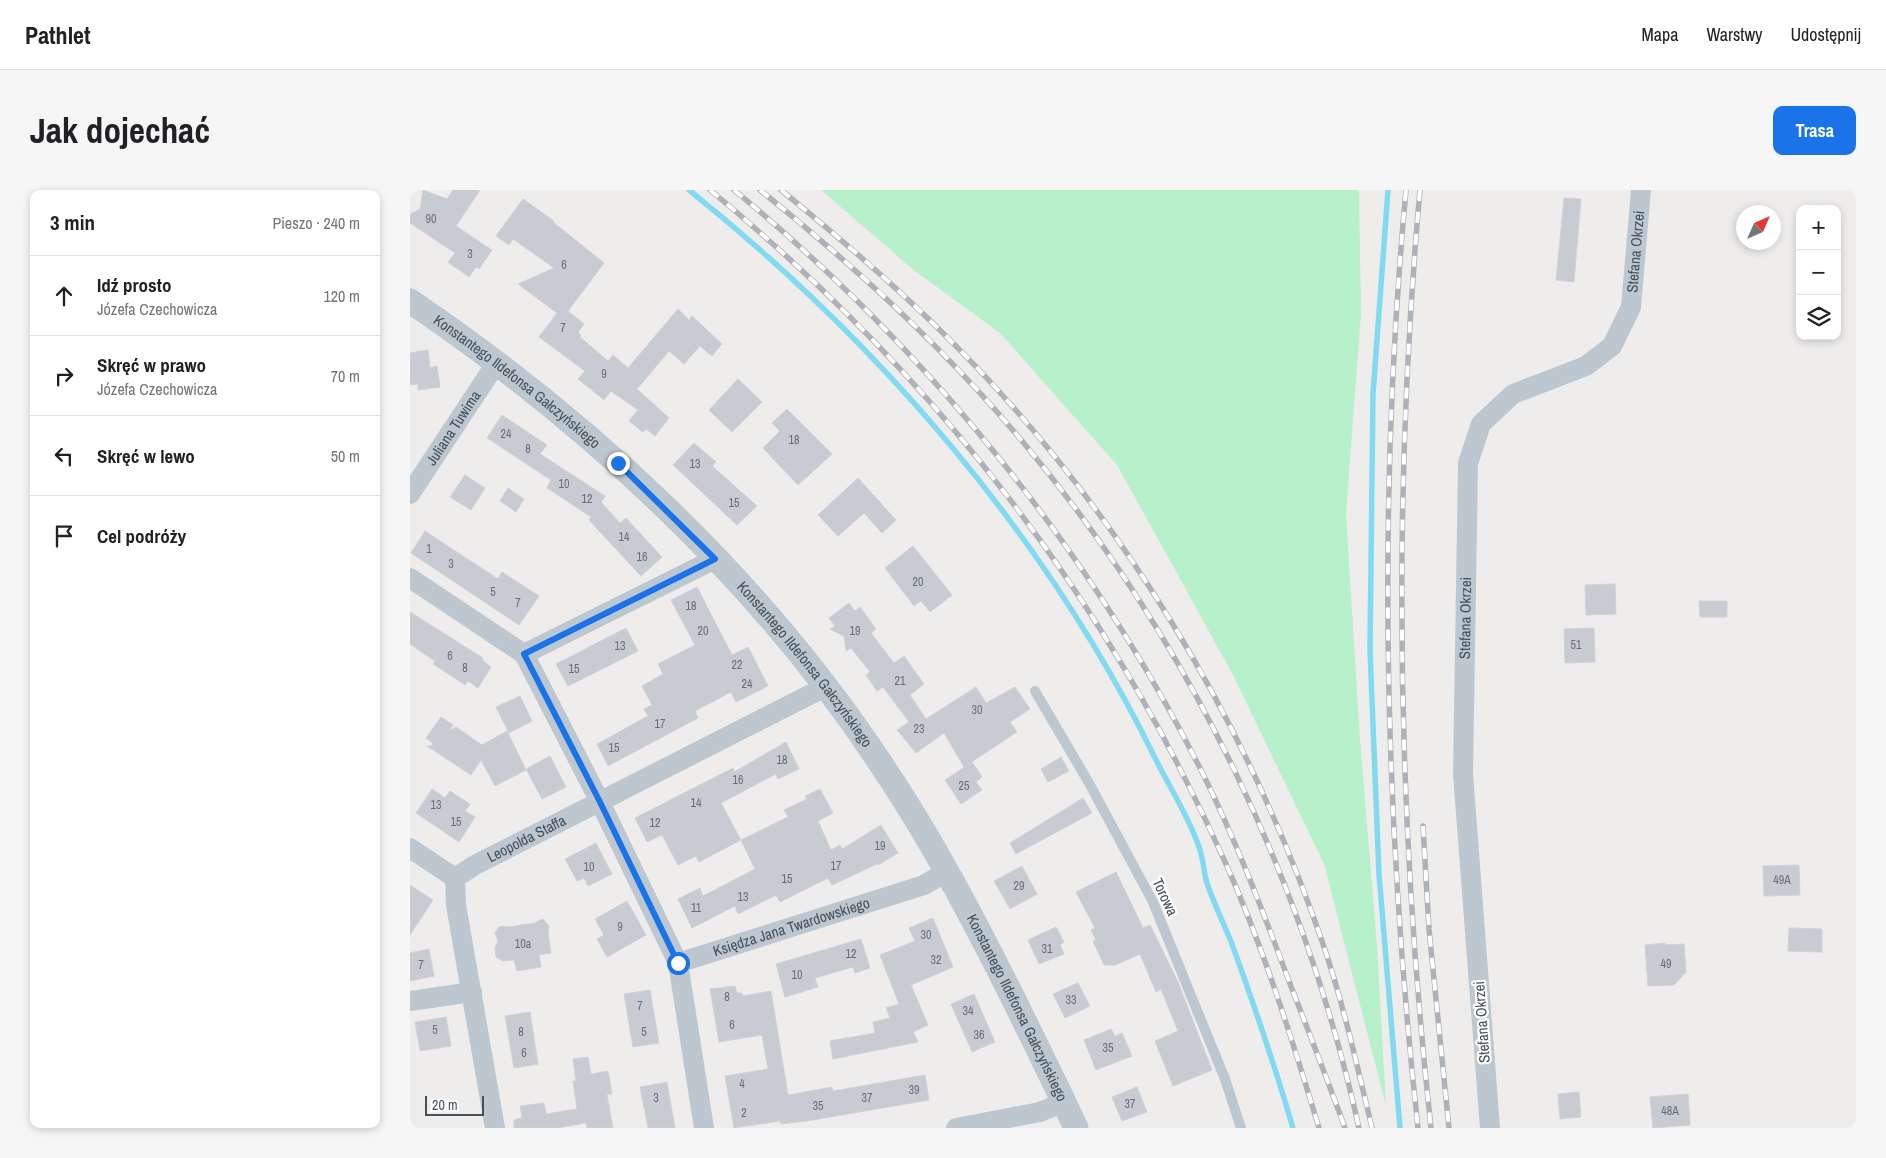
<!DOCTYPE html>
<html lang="pl">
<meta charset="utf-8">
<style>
:root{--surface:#fff;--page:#f6f6f6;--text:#202124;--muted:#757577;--line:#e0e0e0;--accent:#1a73e8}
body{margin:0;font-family:"Archivo Narrow",sans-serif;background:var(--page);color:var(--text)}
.controls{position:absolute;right:15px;top:15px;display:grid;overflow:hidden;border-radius:10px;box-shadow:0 2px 8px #0003}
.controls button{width:45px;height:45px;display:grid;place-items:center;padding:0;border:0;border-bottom:1px solid var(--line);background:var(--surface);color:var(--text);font:25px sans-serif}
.compass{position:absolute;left:1326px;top:15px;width:45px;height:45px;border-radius:50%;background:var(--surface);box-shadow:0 2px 8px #0003;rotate:45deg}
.scale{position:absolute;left:15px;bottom:12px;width:59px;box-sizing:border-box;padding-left:5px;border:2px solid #44505a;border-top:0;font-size:14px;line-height:18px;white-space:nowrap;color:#44505a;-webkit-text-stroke:4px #fff;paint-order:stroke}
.stop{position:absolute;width:15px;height:15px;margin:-11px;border:4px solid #1a73e8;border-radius:50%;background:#fff}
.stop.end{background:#1a73e8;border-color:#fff;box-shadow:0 1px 5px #0008}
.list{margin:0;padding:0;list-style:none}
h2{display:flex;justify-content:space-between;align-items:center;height:65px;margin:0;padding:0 20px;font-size:21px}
h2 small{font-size:16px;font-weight:400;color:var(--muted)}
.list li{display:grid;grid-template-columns:32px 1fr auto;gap:15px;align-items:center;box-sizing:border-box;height:80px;padding:0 20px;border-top:1px solid var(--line)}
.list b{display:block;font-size:19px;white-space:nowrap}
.list p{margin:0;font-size:16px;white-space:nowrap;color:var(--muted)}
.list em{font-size:16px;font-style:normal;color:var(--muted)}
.icon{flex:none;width:28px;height:28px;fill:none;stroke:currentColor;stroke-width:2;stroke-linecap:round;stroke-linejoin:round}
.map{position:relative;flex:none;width:1446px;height:938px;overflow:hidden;border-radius:10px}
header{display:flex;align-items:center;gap:30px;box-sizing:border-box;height:70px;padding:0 25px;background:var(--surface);border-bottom:1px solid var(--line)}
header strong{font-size:24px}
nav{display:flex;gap:28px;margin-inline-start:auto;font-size:18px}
.intro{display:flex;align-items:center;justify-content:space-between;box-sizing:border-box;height:120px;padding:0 30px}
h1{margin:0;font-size:35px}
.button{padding:12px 22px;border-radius:10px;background:var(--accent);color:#fff;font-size:18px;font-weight:700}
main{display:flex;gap:30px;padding:0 30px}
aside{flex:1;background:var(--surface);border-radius:10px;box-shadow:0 2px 8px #0003}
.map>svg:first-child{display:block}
</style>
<header>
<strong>Pathlet</strong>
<nav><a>Mapa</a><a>Warstwy</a><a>Udostępnij</a></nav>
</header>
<div class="intro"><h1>Jak dojechać</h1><a class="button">Trasa</a></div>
<main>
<aside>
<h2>3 min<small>Pieszo · 240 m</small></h2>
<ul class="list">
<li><svg class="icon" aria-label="ahead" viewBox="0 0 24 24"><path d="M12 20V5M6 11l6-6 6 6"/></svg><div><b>Idź prosto</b><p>Józefa Czechowicza</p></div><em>120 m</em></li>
<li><svg class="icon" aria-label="right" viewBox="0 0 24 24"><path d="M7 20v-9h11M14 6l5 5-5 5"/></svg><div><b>Skręć w prawo</b><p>Józefa Czechowicza</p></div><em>70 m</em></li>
<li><svg class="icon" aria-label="left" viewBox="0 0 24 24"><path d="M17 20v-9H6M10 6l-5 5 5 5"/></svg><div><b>Skręć w lewo</b></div><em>50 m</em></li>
<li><svg class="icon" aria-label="arrive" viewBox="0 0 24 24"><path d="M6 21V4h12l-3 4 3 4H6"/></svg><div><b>Cel podróży</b></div></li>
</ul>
</aside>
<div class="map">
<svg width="1446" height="938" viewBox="0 0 1446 938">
<rect width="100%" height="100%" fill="#efecec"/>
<!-- green -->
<polygon fill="#b6f1cc" points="411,0 949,0 951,123 936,324 950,550 967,756 976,916 914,674 822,483 707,275 590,143 505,81"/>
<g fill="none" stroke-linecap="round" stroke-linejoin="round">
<!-- stream -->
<g stroke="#81daf0" stroke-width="5.5">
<path d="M279 0C471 154 638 348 746 570 760 598 779 627 789 657 794 669 793 683 798 696 805 716 814 734 822 754 844 815 865 876 883 938"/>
<polyline points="978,0 963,204 960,460 969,684 990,938"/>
</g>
</g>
<!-- building -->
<g fill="#c8cbd2" stroke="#d0d2d8">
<polygon points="13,0 37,9 43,0 70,0 46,36 82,60 69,79 66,77 59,87 38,72 45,63 0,33 0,24 10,19"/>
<polygon points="1154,8 1171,9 1164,92 1146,90"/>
<polygon points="113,9 144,31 143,32 194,73 158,121 174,134 168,142 171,145 170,147 198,171 203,165 218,178 268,119 279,130 282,126 312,154 302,166 290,156 274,174 259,161 227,199 259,228 245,246 236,239 233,242 219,231 228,220 201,201 194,210 168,189 175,181 129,147 147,123 108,94 144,78 103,49 99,55 86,46"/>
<polygon points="18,160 20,178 27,176 30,197 8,200 8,194 0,195 0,163"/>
<polygon points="328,189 352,212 322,242 299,220"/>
<polygon points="377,219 422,264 388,295 353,258 370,241 362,233"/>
<polygon points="92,225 137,255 130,264 195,306 191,312 210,333 216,328 252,367 231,386 179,330 181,327 137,298 141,290 77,248"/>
<polygon points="284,253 306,272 302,276 347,316 327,335 263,275"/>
<polygon points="55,285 75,298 61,320 40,307"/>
<polygon points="448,288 486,330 472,343 454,323 428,346 408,325"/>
<polygon points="98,298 114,309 106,322 90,311"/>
<polygon points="15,341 88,389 92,382 129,406 109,435 1,363"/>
<polygon points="503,356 542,405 520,422 511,411 504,416 475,378"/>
<polygon points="1205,394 1206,424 1176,425 1175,395"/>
<polygon points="287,397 322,465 338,457 358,496 326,512 321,502 285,521 288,528 198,576 187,554 238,526 234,519 242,515 232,496 253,484 248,474 285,455 261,410"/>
<polygon points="1289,411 1317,411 1317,427 1290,427"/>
<polygon points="439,413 445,421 450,417 466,439 461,443 484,473 494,466 514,494 500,505 516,529 566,497 576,513 605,497 620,519 600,532 607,542 554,577 534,543 506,563 487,540 499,532 473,497 467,501 456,485 460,482 441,458 436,461 434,446 420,439 425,436 419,428"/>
<polygon points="0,422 73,468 72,470 81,477 68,498 58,491 55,495 23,474 25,471 0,454"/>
<polygon points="216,438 228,461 158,496 146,474"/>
<polygon points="1184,438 1185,472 1155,473 1154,439"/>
<polygon points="110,506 122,531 99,543 86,517"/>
<polygon points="31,527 43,535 39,541 46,537 72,555 97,541 116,580 85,596 71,570 61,585 17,556 21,556 23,553 16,548"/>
<polygon points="376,552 389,579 368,589 366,584 311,613 331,650 289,672 286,666 268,675 252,645 237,652 225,628 323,578 324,582"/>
<polygon points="140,566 156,597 132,609 116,579"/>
<polygon points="651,567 659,581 638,592 631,579"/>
<polygon points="562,572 572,587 566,592 572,600 551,614 535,590"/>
<polygon points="22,599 35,608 40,601 60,614 55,621 65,627 49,652 6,623"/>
<polygon points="410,599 423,623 408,631 421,660 430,655 432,659 471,635 488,663 468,675 467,674 422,695 418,688 370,712 366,705 328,724 325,716 282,738 268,709 290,698 293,706 345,679 331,650 378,627 374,620 397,609 395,606"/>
<polygon points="673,608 682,623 606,664 600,653"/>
<polygon points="186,653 202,684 178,696 174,688 167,691 155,669"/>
<polygon points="1389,675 1390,705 1354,706 1353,676"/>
<polygon points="612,676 627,704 600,719 584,691"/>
<polygon points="706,682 733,738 740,735 768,792 802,880 763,896 745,851 768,841 751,799 746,802 730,764 705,775 694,775 683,751 686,750 681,740 685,738 666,702"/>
<polygon points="0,695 23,710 0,745"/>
<polygon points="217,711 236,745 197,767 187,749 194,745 185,729"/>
<polygon points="523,728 543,777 501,795 518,835 503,842 508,852 423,869 420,851 465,843 463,832 480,828 476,818 489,814 470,765 505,751 499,738"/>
<polygon points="133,729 139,736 138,742 141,763 129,765 131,777 107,781 104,770 93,771 86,767 85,758 88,751 85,743 88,738 92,736 99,737 124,733"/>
<polygon points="646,737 654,752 650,755 654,764 629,774 618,750"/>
<polygon points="1379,738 1412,739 1412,762 1378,761"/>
<polygon points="451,749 460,778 445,783 443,777 405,788 408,797 375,807 366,774"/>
<polygon points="1255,753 1255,755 1274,754 1276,782 1264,795 1238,796 1235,755"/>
<polygon points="19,759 24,786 0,791 0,763"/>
<polygon points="668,793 680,816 655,828 643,804"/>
<polygon points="325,796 327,803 332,803 333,806 361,801 378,905 422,897 423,901 515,885 519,910 397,931 371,934 370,931 324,938 315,886 358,879 352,845 309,852 300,799"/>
<polygon points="240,800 249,853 223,857 214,804"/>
<polygon points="564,804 585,852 562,862 541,814"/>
<polygon points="120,822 128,874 104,878 95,826"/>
<polygon points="36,827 41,856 10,861 5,832"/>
<polygon points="701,839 705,846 712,843 722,866 686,880 674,850"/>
<polygon points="178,867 181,884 198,881 202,904 197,904 203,938 177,938 176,933 148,938 104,938 104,930 112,928 110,916 134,913 136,924 167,919 163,891 166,891 163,869"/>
<polygon points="257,892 265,938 238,938 230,897"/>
<polygon points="727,897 737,922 712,931 702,907"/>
<polygon points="1169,902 1171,927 1150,929 1148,904"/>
<polygon points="1278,904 1280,935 1243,938 1240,907"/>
</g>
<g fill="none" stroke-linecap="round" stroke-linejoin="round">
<!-- service -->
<polyline stroke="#bcc7d0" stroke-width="10" points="625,501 679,593 743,712 815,889 831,938"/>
<!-- minor -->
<g stroke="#bcc7d0" stroke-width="20">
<path id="s1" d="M0 304 87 172"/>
<polyline points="0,388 114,464 305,369"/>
<polyline points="114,464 190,612 268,773"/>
<polyline points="0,658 45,688"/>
<polyline points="0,811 62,802"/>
<path id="s2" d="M85 938 46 715 45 688 65 675 415 497"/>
<path id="s3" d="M294 938 268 773 514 695 538 681"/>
<polyline points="546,938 630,922 654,912"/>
<path id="s4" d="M1080 938 1053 584 1058 273 1071 234 1103 204 1176 176 1202 156 1221 117 1231 0"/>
</g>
<!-- tertiary -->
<path stroke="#bcc7d0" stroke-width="25" id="s5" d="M0 111C180 233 348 389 469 571 522 649 565 732 607 816 627 857 647 897 666 938"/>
<!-- rail casing -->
<g stroke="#aeb1b7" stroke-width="5.5">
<g id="rail">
<path d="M300 0C526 186 696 407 816 674 854 759 882 849 909 938"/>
<path d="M324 0C515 157 678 357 790 578 826 650 854 724 882 799 900 845 918 891 935 938"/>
<path d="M350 0C447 78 538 161 617 257 779 452 894 690 949 938"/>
<path d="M371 0C430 48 487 97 541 151 708 318 835 528 912 751 933 812 947 875 962 938"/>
<path d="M996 0C967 311 974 627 1008 938"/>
<path d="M1010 0C982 312 987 627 1021 938"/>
<polyline points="1013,636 1019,739 1039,938"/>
</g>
</g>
<!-- rail -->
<use href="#rail" stroke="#fff" stroke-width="4" stroke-dasharray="11" stroke-linecap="butt"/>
</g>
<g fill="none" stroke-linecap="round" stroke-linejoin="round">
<!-- route -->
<polyline stroke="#1a73e8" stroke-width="6" points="208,273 305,369 114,464 190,612 268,773"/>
</g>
<g text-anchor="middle" stroke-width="4.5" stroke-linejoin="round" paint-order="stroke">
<!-- number labels -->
<g font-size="12" fill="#656f78">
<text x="21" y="33">90</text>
<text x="60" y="68">3</text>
<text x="154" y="79">6</text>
<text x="153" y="142">7</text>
<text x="194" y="188">9</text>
<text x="96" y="248">24</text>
<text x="384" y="254">18</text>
<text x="118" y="263">8</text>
<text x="285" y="278">13</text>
<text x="154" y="298">10</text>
<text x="177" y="313">12</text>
<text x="324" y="317">15</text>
<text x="214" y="351">14</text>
<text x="19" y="363">1</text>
<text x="232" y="371">16</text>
<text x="41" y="378">3</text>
<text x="508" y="396">20</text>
<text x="83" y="406">5</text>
<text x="108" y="417">7</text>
<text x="281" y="420">18</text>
<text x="293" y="445">20</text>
<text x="445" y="445">19</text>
<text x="1166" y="459">51</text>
<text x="210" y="460">13</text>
<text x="40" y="470">6</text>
<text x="327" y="479">22</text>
<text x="55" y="482">8</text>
<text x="164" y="483">15</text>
<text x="490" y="495">21</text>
<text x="337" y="498">24</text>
<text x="567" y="524">30</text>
<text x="250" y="538">17</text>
<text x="509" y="543">23</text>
<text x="204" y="562">15</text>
<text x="372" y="574">18</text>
<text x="328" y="594">16</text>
<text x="554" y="600">25</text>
<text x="286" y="617">14</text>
<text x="26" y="619">13</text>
<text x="46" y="636">15</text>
<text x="245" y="637">12</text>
<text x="470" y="660">19</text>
<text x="426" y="680">17</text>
<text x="179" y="681">10</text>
<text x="377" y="693">15</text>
<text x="1372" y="694">49A</text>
<text x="609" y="700">29</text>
<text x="333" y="711">13</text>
<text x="286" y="722">11</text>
<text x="210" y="741">9</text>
<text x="516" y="749">30</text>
<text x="113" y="758">10a</text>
<text x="637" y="763">31</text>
<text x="441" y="768">12</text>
<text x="526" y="774">32</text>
<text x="1256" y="778">49</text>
<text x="11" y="779">7</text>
<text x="387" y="789">10</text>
<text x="317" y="811">8</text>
<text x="661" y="814">33</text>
<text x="230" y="820">7</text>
<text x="558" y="825">34</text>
<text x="322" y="839">6</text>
<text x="25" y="844">5</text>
<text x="111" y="846">8</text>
<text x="234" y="846">5</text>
<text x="569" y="849">36</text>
<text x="698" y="862">35</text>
<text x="114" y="867">6</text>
<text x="332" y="898">4</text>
<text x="504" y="904">39</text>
<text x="246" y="912">3</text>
<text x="457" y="912">37</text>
<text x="720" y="918">37</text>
<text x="408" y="920">35</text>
<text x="1260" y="925">48A</text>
<text x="334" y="927">2</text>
</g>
<!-- street labels -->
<g font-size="15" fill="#44505a" stroke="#fff">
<text dy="5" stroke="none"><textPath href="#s4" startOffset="961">Stefana Okrzei</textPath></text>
<text dy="5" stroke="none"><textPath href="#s5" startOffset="134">Konstantego Ildefonsa Gałczyńskiego</textPath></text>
<text dy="5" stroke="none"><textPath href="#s1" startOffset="79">Juliana Tuwima</textPath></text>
<text dy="5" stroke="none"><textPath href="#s4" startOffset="511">Stefana Okrzei</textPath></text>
<text dy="5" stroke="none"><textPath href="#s5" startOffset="539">Konstantego Ildefonsa Gałczyńskiego</textPath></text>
<text dy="5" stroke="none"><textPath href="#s2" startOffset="335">Leopolda Staffa</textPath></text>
<text transform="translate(755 707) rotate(65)" y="5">Torowa</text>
<text dy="5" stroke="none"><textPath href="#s3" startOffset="286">Księdza Jana Twardowskiego</textPath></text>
<text dy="5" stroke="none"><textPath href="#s5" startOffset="944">Konstantego Ildefonsa Gałczyńskiego</textPath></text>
<text transform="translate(1072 832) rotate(-94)" y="5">Stefana Okrzei</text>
</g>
</g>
</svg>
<div class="controls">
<button>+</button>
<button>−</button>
<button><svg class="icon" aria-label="layers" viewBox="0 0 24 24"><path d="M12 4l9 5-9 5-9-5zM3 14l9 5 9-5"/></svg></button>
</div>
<svg class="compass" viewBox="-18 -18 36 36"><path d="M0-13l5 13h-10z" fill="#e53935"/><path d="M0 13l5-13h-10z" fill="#757577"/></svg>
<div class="scale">20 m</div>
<div class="stop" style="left:268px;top:773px"></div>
<div class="stop end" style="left:208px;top:273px"></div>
</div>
</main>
